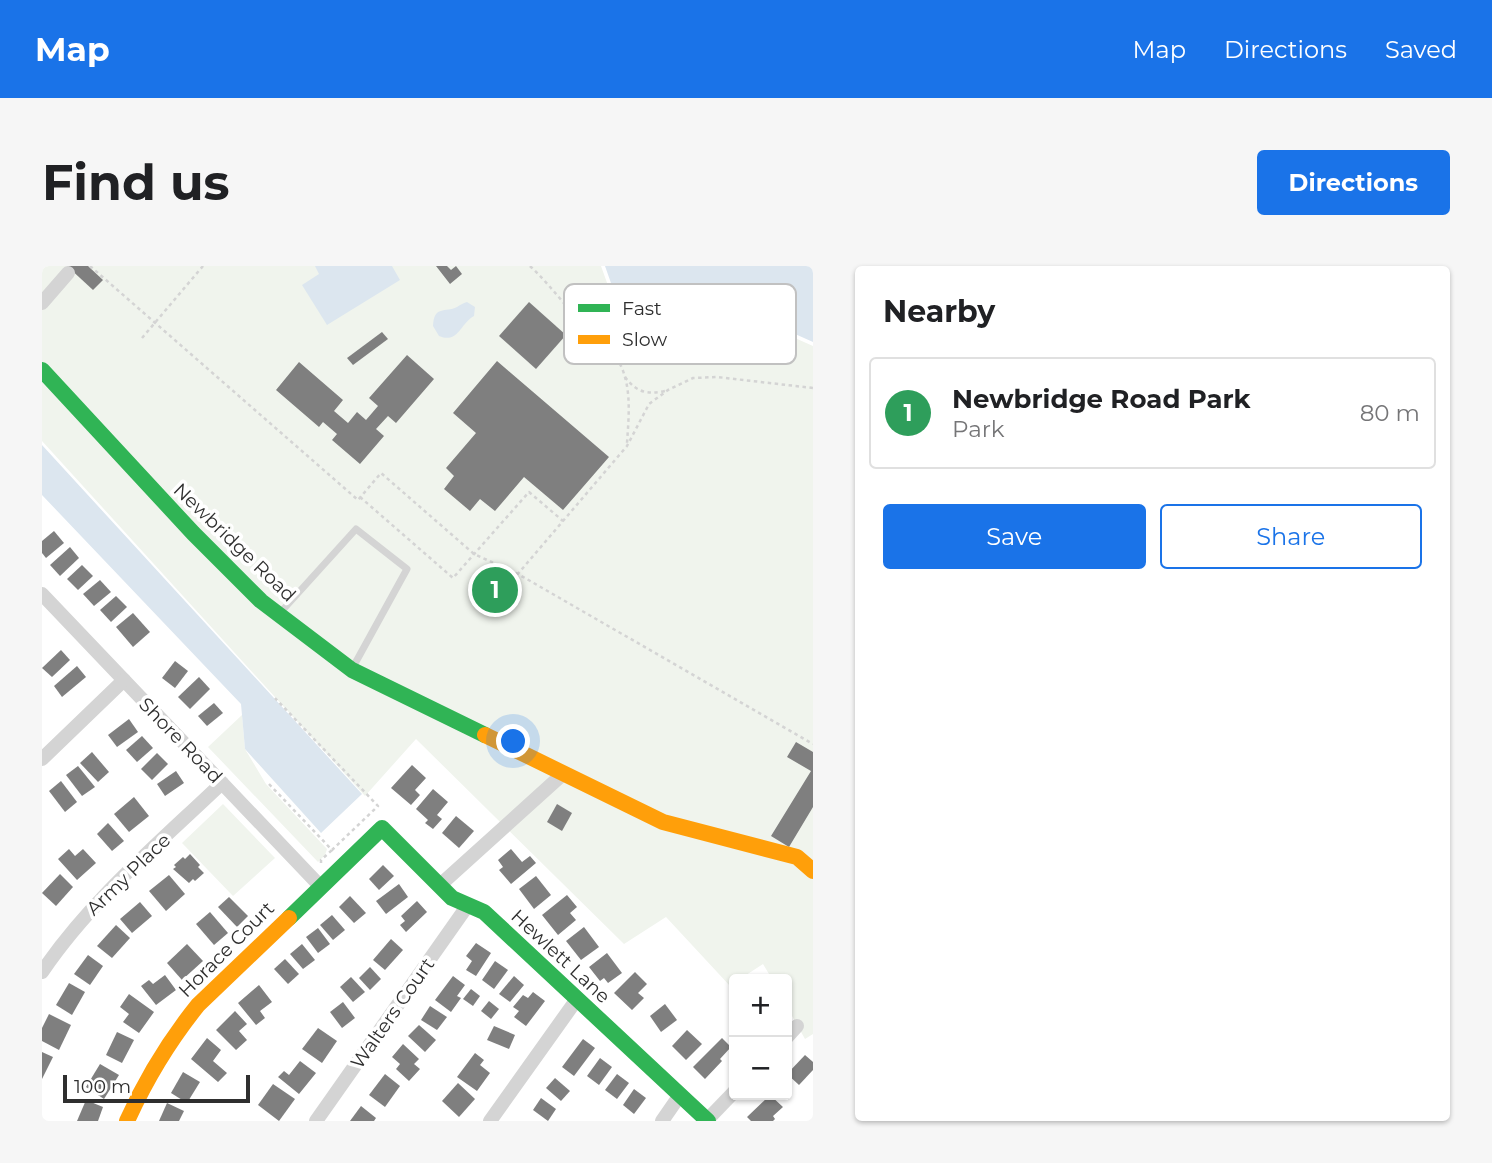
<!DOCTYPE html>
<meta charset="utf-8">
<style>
:root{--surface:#fff;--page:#f6f6f6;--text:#202124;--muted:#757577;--line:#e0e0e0;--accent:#1a73e8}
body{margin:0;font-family:Montserrat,sans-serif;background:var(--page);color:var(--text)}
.controls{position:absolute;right:21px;bottom:21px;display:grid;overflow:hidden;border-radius:7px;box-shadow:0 2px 5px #0004}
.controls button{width:63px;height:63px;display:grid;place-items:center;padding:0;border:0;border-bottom:2px solid var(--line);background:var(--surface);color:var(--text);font:35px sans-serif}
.scale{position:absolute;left:21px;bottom:18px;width:187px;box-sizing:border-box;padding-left:7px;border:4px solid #2f2f2f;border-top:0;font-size:19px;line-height:24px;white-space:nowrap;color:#2f2f2f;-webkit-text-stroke:5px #fff;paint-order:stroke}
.you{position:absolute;left:472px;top:476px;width:24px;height:24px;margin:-18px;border:5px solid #fff;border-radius:50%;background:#1a73e8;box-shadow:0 0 0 10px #1a73e833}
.badge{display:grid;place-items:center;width:46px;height:46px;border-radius:50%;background:var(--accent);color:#fff;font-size:23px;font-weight:700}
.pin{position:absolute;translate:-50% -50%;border:4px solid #fff;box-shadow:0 2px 7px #0006}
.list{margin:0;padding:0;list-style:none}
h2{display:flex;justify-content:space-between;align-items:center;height:91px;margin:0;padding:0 28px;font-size:30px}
h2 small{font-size:23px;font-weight:400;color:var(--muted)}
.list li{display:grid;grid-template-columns:46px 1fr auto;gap:21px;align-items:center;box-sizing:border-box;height:112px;margin:0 14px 14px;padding:0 14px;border:2px solid var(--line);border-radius:7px}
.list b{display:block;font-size:26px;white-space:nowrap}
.list p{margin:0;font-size:23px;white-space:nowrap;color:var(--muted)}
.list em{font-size:23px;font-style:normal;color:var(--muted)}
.actions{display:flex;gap:14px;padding:21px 28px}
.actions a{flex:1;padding:16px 0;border:2px solid var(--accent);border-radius:7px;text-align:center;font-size:24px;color:var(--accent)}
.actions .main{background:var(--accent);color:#fff}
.map{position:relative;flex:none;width:771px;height:855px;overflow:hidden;border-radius:7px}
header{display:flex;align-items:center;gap:42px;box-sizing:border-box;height:98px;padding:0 35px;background:var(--accent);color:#fff}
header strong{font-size:33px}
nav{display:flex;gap:38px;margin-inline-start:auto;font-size:24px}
.intro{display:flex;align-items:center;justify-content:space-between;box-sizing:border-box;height:168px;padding:0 42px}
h1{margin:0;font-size:49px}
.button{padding:18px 32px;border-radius:7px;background:var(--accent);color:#fff;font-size:24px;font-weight:700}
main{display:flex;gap:42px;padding:0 42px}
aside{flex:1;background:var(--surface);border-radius:7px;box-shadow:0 2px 5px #0004}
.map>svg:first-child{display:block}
</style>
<header>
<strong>Map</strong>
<nav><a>Map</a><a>Directions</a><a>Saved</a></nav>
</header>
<div class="intro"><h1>Find us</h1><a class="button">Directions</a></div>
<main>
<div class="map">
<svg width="771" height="855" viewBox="0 0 771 855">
<rect width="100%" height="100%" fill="#fff"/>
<!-- green -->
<g fill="#f0f4ed">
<polygon points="0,0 559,0 573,39 604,60 696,47 771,80 771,768 763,773 745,741 745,713 730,713 721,698 698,713 692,713 692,717 688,720 624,651 582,678 374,473 323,530 0,175"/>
<polygon points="200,449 203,483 224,518 285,583 283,589 276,596 166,481"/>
<polygon points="181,538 233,592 191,630 140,577"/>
</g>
<!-- water -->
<g fill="#dce6ef">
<polygon points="273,0 350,0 358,14 285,59 260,19 277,8"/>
<polygon points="563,0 771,0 771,76 697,43 605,56 576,37"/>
<path d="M425 36 433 41 432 50C418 58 416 78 397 70L391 60C392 39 403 47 415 41 418 39 421 37 425 36Z"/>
<polygon points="0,179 320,528 279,567 203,483 199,438 0,229"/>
</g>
<!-- building -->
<g fill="#7f7f7f">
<polygon points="25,0 46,0 61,14 51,24"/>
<polygon points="394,0 405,0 409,4 414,0 420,8 408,18"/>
<polygon points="487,36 524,69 494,103 457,70"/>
<polygon points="340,66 346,73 311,99 305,92"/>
<polygon points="365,89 392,113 354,157 346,150 334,163 342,170 318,198 290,174 295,168 281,156 277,161 234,124 257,96 301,134 292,145 306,157 315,146 324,154 336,140 327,132"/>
<polygon points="455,95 567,191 521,244 482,211 453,245 438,233 428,245 402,223 412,210 404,202 434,167 411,147"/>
<polygon points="12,265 22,277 4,292 0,287 0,275"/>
<polygon points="28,281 37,292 18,310 8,299"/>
<polygon points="40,299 51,310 36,324 25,313"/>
<polygon points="58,314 69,326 52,340 41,328"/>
<polygon points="74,330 85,341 69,356 58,344"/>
<polygon points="91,347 108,366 91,381 74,361"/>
<polygon points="19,384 28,394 10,411 0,402"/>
<polygon points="133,395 146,405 133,422 120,412"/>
<polygon points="35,400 44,411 20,431 12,420"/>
<polygon points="157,411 168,423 148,443 136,431"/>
<polygon points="172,437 181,447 165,460 156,450"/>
<polygon points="87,453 96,466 75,481 66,469"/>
<polygon points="100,470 111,482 95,496 84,484"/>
<polygon points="754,476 771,486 771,541 747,581 729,570 769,505 745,491"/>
<polygon points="50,486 67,506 56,516 38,497"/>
<polygon points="115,487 126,498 110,514 99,503"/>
<polygon points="370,499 384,512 373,524 378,529 369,539 349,522"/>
<polygon points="36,500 53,521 40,530 24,509"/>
<polygon points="134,505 142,517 123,530 115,518"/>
<polygon points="19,515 35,536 23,546 7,525"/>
<polygon points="391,523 406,536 395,549 400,553 391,563 383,557 386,554 374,543"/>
<polygon points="92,531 107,550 87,566 72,548"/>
<polygon points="515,538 530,547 520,565 505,556"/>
<polygon points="414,550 432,565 417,582 400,567"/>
<polygon points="66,557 82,575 70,585 55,568"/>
<polygon points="27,583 33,590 41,583 54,597 35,614 16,593"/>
<polygon points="469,583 480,596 488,590 494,597 469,618 457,604 461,601 456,594"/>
<polygon points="148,588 158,599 156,601 162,607 153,615 151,613 147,617 131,603 134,601 132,599 141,591 143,593"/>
<polygon points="341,599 352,610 337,624 327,613"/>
<polygon points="18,608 31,621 14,640 0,627"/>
<polygon points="127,609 143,628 124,645 107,625"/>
<polygon points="494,610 509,629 492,643 477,623"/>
<polygon points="357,618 366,631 344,648 334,635"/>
<polygon points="525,629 535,641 528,647 534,654 516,669 500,649"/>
<polygon points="308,630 324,647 312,657 297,641"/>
<polygon points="187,631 206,650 195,661 176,641"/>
<polygon points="375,635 385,646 364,666 358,659 363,655 359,650"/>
<polygon points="98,636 110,650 90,667 78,653"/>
<polygon points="168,646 186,667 172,679 154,658"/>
<polygon points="290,649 303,664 291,674 278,659"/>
<polygon points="74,659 88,672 70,692 55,680"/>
<polygon points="542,661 557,681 539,694 524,675"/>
<polygon points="276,662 288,678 276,687 264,671"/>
<polygon points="349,673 361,684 343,704 331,694"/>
<polygon points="434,677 449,687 434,710 424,704 430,695 424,690"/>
<polygon points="145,678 161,695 140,714 125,697"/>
<polygon points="260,678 273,694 261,703 248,688"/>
<polygon points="565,687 580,707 566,717 562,712 558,715 547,701"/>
<polygon points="46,689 61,700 48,719 32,708"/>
<polygon points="243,693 257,708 246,718 232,703"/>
<polygon points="453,695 466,704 452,723 440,714"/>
<polygon points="328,701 339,713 328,724 317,712"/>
<polygon points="593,706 605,718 596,727 602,732 590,744 572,727"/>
<polygon points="123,709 134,724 114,739 99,720 107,714 111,718"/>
<polygon points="411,710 423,719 415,730 419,732 409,746 393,734"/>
<polygon points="472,710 482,719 468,736 457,728"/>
<polygon points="309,711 323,726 311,736 298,721"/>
<polygon points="27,717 43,726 30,749 14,739"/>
<polygon points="217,719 230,736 218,745 223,752 214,759 196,737"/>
<polygon points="429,723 438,730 431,740 421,733"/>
<polygon points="491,726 503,735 484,760 472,751 477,745 471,741 481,729 486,732"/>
<polygon points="87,728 112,746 97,767 81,756 87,748 78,741"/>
<polygon points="447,735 457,743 449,753 439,745"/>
<polygon points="301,736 313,752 300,762 288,746"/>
<polygon points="623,738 635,754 619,766 608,750"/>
<polygon points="388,740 405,751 395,764 379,754"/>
<polygon points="193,745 205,758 197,765 205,774 194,784 174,764"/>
<polygon points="7,748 29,759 17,784 0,775 0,762"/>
<polygon points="377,759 394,774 383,786 366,770"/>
<polygon points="452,760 473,769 467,783 445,774"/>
<polygon points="276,762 295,775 280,797 260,783"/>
<polygon points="645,764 660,778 644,794 630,780"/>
<polygon points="75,766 92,774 80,797 64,789"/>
<polygon points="165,772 179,784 171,795 185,807 176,816 149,793"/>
<polygon points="680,772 689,781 678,793 680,795 663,813 651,801"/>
<polygon points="541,773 553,782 532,810 520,801"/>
<polygon points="361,778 377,793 372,798 378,803 367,815 354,803 358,798 350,791"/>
<polygon points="0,786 11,791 0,813"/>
<polygon points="433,787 442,794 438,799 448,807 435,825 415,811"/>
<polygon points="763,789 771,796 771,804 757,819 745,808"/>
<polygon points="558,792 570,801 557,819 545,810"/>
<polygon points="258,795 274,807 257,828 236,811 242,805 247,809"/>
<polygon points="58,798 77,809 62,833 44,821"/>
<polygon points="141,806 158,816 145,837 129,827"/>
<polygon points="343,808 358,820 343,841 327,829"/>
<polygon points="575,808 587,817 575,833 563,824"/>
<polygon points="513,812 528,825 519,835 504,822"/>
<polygon points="416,817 433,833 417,851 400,835"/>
<polygon points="231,818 253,833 237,855 216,839"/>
<polygon points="592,823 604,832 592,848 581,839"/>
<polygon points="728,829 741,841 731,850 733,853 731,855 709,855 705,851"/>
<polygon points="499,832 514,843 506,855 491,844"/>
<polygon points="44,834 61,841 56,855 35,855"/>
<polygon points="125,837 142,845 137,855 117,855"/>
<polygon points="319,840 334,852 332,855 308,855"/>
</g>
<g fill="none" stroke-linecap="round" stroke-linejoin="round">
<!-- path -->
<g stroke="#d4d4d4" stroke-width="2.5" stroke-dasharray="3.5 3.5" stroke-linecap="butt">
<polyline points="48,0 316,234 339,207 432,288 476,308 771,478"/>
<path d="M488 0C507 18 522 38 539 57 549 68 562 76 571 87 591 112 587 147 585 177"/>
<polyline points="100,72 161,0"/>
<path d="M583 111C594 126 605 129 623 125"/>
<polyline points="318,231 411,312 487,226 521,255"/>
<polyline points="457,330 585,180 607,138 626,124 651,112 675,111 771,122"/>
<polyline points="227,518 290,584 336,540 233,432"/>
<polyline points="279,597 279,594 290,584"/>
</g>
<!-- lane -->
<polyline stroke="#d4d4d4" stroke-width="7" points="238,347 314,263 365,303 310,403"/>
<!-- street -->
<g stroke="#d4d4d4" stroke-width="14">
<polyline points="0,37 26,7"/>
<polyline points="0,328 278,620"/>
<polyline points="0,493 82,414"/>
<polyline points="397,620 522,507"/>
<path d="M0 706C49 634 117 577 180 517"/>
<polyline points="745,771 755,760"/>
<polyline points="665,854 692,826"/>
<polyline points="274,855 426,639"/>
<polyline points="448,855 535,733"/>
<polyline points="620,855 638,829"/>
</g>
<!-- fast -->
<g stroke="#30b455" stroke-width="16">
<polyline points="0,104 151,267 219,335 310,404 443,469"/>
<polyline points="247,652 340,562 410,632 442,646 666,855"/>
</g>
<!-- slow -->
<g stroke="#ff9f0a" stroke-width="16">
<polyline points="443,469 621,556 755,591 771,605"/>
<path d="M85 855C104 813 127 775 156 739L247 652"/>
</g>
</g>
<g text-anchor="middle" stroke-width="7" stroke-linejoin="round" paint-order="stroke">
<!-- street labels -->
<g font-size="19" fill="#2f2f2f" stroke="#fff">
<text transform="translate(193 276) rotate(44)" y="7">Newbridge Road</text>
<text transform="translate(139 474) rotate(46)" y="7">Shore Road</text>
<text transform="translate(86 608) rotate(-44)" y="7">Army Place</text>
<text transform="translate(184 683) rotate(-45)" y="7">Horace Court</text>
<text transform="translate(519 690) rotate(43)" y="7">Hewlett Lane</text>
<text transform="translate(350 747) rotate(-55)" y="7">Walters Court</text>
</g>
</g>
<!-- legend -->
<rect x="522" y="18" width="232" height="80" rx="10" fill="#fff" stroke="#c1c1c1" stroke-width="2"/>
<rect x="536" y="38" width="32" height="8" fill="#30b455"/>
<rect x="536" y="69" width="32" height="9" fill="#ff9f0a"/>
<g font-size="19" fill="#2f2f2f">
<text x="580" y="49">Fast</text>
<text x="580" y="80">Slow</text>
</g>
</svg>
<div class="controls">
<button>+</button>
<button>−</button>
</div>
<div class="scale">100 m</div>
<div class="you"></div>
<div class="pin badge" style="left:453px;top:324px;background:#2e9e5b">1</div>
</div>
<aside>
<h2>Nearby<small></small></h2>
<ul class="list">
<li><span class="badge" style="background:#2e9e5b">1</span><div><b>Newbridge Road Park</b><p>Park</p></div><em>80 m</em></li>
</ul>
<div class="actions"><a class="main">Save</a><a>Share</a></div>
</aside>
</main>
